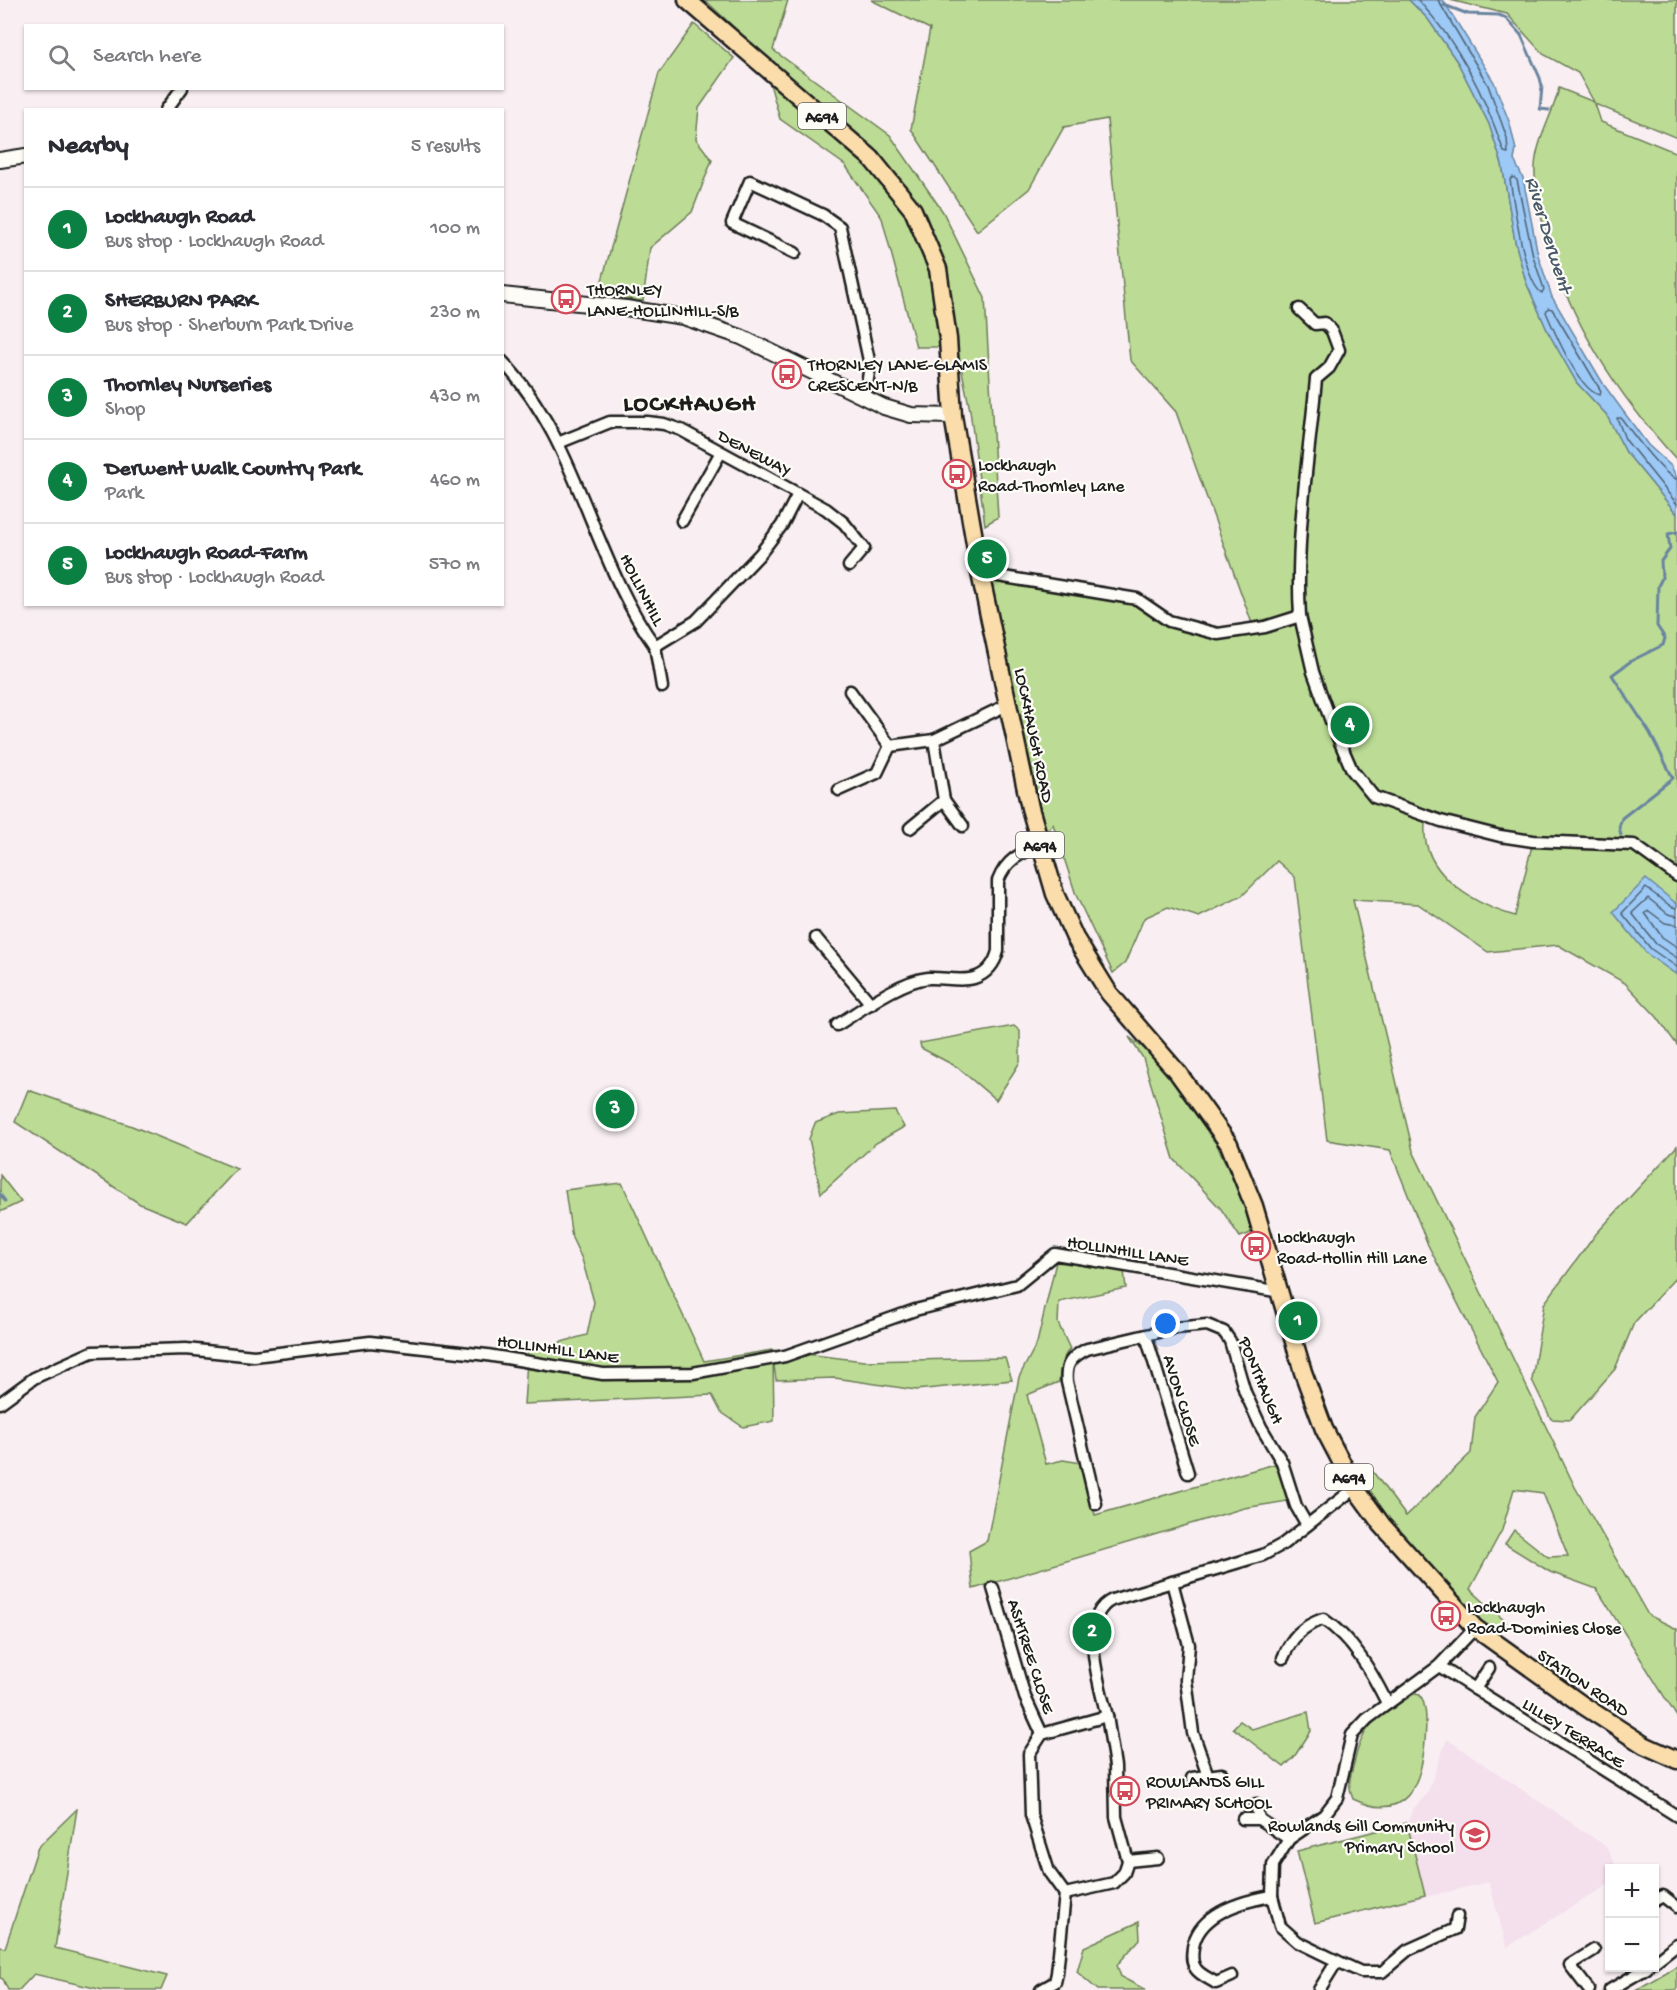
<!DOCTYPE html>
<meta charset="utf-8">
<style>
:root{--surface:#fff;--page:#f7f7f7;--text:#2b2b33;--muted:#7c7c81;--line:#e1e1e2;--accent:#0b8043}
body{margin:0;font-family:"Gochi Hand",sans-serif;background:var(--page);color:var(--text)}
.controls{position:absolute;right:18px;bottom:18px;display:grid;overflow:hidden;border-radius:0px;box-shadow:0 2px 4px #0004}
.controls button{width:54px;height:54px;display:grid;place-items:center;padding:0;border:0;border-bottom:2px solid var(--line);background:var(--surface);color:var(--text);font:30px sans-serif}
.you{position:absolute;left:1166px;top:1324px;width:21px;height:21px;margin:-15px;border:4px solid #fff;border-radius:50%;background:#1a73e8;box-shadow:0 0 0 9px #1a73e833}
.badge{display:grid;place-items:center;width:39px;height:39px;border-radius:50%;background:var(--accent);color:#fff;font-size:20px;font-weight:700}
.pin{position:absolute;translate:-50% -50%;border:3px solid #fff;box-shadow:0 2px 6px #0006}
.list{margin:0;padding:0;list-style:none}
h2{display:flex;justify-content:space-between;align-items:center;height:78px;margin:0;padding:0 24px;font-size:26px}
h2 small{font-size:20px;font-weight:400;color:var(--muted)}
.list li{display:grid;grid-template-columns:39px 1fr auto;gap:18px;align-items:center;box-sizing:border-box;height:84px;padding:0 24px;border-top:2px solid var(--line)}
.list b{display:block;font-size:22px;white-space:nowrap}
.list p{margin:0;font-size:20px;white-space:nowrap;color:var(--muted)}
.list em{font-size:20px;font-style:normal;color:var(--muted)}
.icon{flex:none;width:33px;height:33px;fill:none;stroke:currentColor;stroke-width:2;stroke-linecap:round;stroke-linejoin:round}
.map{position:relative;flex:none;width:1677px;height:1990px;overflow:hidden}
.search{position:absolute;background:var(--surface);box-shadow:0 2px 4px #0004;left:24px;top:24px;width:480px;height:66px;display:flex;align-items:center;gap:15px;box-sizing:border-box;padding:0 21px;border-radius:0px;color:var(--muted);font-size:22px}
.panel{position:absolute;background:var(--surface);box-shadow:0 2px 4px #0004;left:24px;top:108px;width:480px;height:498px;border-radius:0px}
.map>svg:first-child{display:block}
</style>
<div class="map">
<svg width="1677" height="1990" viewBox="0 0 1677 1990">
<rect width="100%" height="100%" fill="#f9eff2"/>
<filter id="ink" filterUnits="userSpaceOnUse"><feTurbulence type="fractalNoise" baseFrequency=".0167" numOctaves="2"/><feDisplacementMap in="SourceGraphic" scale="12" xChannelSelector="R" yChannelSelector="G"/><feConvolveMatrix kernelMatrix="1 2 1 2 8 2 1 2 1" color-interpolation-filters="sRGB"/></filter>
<g filter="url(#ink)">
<!-- built -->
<polygon fill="#f4dfec" points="1447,1739 1607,1847 1617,1868 1610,1868 1609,1884 1507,1947 1489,1882 1315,1923 1297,1851 1407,1823 1413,1809 1427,1794"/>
<!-- green -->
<g fill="#bcdc95" stroke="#6c7c58" stroke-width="1.5" fill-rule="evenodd">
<polygon points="705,0 788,0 773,50 890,135 943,212 985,298 998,517 985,525 970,410 957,347 916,347 882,218 845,165 780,119 770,84 771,62"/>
<path d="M871 0H1409L1428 19 1458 63 1489 124 1502 164 1515 241 1526 282 1548 332 1577 383 1606 414 1626 452 1677 514V1045L1657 1017 1625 983 1558 945 1488 952 1418 904 1353 900 1413 1151 1575 1487 1648 1615 1677 1629V1717L1597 1589 1550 1572 1505 1544 1514 1530 1548 1557 1568 1556 1543 1493 1514 1489 1502 1530 1470 1589 1506 1622 1488 1631 1397 1531 1358 1472 1370 1468 1406 1516 1471 1453 1475 1417 1498 1382 1428 1245 1390 1150 1327 1140 1295 877 1277 861 1242 896 1199 917 1168 907 1144 918 1125 963 1113 973 1076 895 1053 824 1046 833 988 574 1137 599 1169 621 1218 634 1254 629 1176 412 1130 360 1107 119 1064 127 1029 189 977 231 911 129 930 29ZM1426 817 1533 841 1515 916C1470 903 1416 870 1426 817Z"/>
<path d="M1450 0H1677V138L1595 104 1601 122 1677 153V460C1616 393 1569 321 1545 233 1540 211 1534 189 1535 166 1537 138 1553 115 1559 88L1594 102 1578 73 1543 54 1507 14Z"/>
<polygon points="694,24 734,58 699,108 696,139 712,160 692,212 650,248 643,301 598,295 659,73"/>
<polygon points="1014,1026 1020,1031 1020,1062 996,1100 957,1067 921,1048 920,1043"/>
<polygon points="1129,1037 1156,1058 1217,1145 1246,1208 1251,1233 1240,1237 1221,1209 1174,1159 1143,1058"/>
<polygon points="28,1090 132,1126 237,1169 187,1223 140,1204 15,1122"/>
<polygon points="895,1111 904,1127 876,1143 821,1193 809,1139 815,1123 839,1114"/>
<polygon points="1677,1146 1677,1276 1634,1323 1615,1369 1570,1420 1551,1419 1532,1380 1544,1304 1596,1234"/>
<polygon points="0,1175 21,1202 0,1212"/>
<polygon points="622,1183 704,1361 772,1350 864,1361 1005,1358 1012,1380 916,1390 835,1378 776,1380 773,1358 774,1421 743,1427 721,1412 712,1395 524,1404 528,1347 554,1344 587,1335 594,1302 582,1259 572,1238 565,1190"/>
<path d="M1056 1262 1124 1271 1126 1288 1059 1302 1058 1323 1070 1349C1061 1358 1060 1370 1059 1382L1027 1395 1046 1464 1063 1460 1081 1463 1095 1515 1275 1464 1285 1481 1288 1501 1244 1508 973 1589 969 1551 987 1541 1019 1377 1037 1343Z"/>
<path d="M1414 1694 1420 1695C1428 1707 1426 1726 1425 1741 1421 1785 1406 1824 1353 1799 1347 1786 1350 1777 1354 1763 1364 1719 1379 1718 1414 1694Z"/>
<polygon points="1308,1712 1311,1731 1294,1757 1284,1767 1233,1728 1240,1721 1252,1729"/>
<polygon points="77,1809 55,1948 167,1976 161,1990 103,1990 34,1974 19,1990 8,1990 3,1979 0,1978 0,1947 5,1948 38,1847"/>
<polygon points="1407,1823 1425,1895 1315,1923 1297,1851"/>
<polygon points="1139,1922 1140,1939 1117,1965 1121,1977 1146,1990 1098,1990 1077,1972 1084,1947"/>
<polygon points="1677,1966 1677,1990 1636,1990 1675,1967"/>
</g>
<!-- water -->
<g fill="#9cc9f6" stroke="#69849f" stroke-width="1.5">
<polygon points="1409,0 1443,0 1494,82 1510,124 1516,150 1514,160 1523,178 1538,255 1552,297 1604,385 1648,445 1671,466 1677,478 1677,514 1626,452 1606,414 1577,383 1548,332 1526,282 1515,241 1502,164 1489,124 1458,63 1428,19"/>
<polygon points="1646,879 1677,904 1677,975 1647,954 1613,912"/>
</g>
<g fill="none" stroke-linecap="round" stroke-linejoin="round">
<!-- shore -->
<g stroke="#4f6173" stroke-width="1.5">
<path d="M1418 0C1460 45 1484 94 1504 152L1508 153 1507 138 1488 85 1438 0"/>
<path d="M1513 177 1517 180 1533 256 1544 289 1542 293C1524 283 1514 202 1510 180Z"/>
<path d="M1548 308 1552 309 1601 391 1600 395C1580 392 1554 331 1546 312Z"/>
<path d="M1677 479C1665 478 1630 430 1621 418H1617L1625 439 1677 504"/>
<polyline points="1677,908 1672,907 1646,888 1622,913 1651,949 1677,967"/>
<polyline points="1677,916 1668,914 1648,898 1632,913 1656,944 1677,958"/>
<polyline points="1677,925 1665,923 1649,911 1645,913 1662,937 1677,947"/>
</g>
<!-- stream -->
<g stroke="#69849f" stroke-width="3">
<polyline points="1444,5 1468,14 1499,15 1506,18 1521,35 1540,78 1542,86 1540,109 1549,110"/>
<polyline points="1621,835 1619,827 1622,818 1673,778 1650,733 1612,675 1631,661 1663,645 1665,638 1657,626 1658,586 1662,578 1661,561 1670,549 1668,534 1677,532"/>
<polyline points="0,1194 5,1201"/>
</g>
<!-- minor casing -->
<g stroke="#1c1c1c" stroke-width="15">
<g id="minor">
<polyline points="166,110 182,88"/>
<polyline points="795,253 732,223 750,181 823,215 840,227 870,365 865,399"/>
<path d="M1299 309 1315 324 1325 323 1332 331 1339 350 1329 368 1316 379C1309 457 1295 537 1300 616"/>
<path d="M502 361C578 440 592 559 655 646L696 621 760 554 782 525 798 494"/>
<polyline points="558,443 610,422 647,422 664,424 681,430 826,509 844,523 864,548 849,566"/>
<polyline points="682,521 721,452"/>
<polyline points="980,573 1137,599 1169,621 1218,634 1265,627 1300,616 1313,672 1332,724 1352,770 1374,797 1441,821 1500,836 1533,841 1634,845 1677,876"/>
<polyline points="655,646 662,687"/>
<polyline points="850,691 890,746 934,740"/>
<polyline points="839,790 877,773 890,746"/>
<polyline points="944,800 963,826"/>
<polyline points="910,828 944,800 934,740 1009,704"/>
<polyline points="816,938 871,1004"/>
<path d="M837 1025C861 1010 900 981 928 978 943 977 960 982 974 978 987 974 995 963 998 951V881C1006 860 1020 853 1040 846"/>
<polyline points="1146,1336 1188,1473"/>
<polyline points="0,1403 34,1378 92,1352 186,1349 254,1356 370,1342 487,1355 603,1374 693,1373 785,1356 915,1310 1017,1285 1055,1254 1281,1292"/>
<path d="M1096 1504 1067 1382C1065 1364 1071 1357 1087 1349L1176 1328 1207 1325 1224 1332 1230 1341 1245 1392 1261 1427 1282 1462 1296 1506 1307 1525"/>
<polyline points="1172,1582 1189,1645 1186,1680 1193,1733 1208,1776"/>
<polyline points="993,1588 1025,1697 1042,1734"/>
<path d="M1283 1658C1291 1638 1302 1626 1323 1619 1353 1639 1371 1671 1387 1703"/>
<polyline points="1439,1666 1475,1689"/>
<polyline points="1489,1668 1475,1689 1677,1816"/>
<polyline points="1192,1778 1222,1774"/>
<polyline points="1256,1804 1259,1819"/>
<polyline points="1243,1819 1259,1819 1289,1839 1273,1865 1272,1896 1280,1926 1298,1942 1337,1961 1361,1972 1382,1972 1408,1950 1455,1929 1457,1916"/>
<polyline points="1289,1839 1324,1815 1337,1798 1352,1735 1367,1719 1439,1666 1475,1628"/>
<polyline points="1128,1861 1158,1858"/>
<path d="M1065 1894 1049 1872 1031 1815 1029 1754 1042 1734 1107 1716C1100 1687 1077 1616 1112 1600L1263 1555 1283 1544 1355 1488"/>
<polyline points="1065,1894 1114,1883 1124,1873 1128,1861 1116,1817 1115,1766 1107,1716"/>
<polyline points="1654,1901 1663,1896 1677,1907"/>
<polyline points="1654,1962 1677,1944"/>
<path d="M1232 1976 1216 1983C1210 1979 1200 1975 1196 1969 1191 1963 1192 1954 1193 1947 1199 1913 1243 1901 1272 1896"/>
<polyline points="1041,1990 1055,1982 1057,1973 1065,1894"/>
<polyline points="1319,1990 1337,1961"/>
<polyline points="1589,1990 1570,1965 1594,1950"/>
<polyline points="1610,1990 1647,1968"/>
</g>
</g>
<!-- tertiary casing -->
<g stroke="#1c1c1c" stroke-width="18">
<g id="tertiary">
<polyline points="0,160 26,156"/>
<polyline points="502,295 626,308 683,317 741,337 884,407 911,415 953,416"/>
</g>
</g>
<!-- primary casing -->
<g stroke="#1c1c1c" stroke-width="21">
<polyline id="primary" points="687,0 871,158 913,210 938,269 948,339 953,416 980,573 1030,808 1055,894 1075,938 1109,993 1178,1073 1229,1144 1254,1206 1303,1372 1324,1429 1355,1488 1382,1525 1475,1628 1584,1706 1644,1745 1677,1760"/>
</g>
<!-- minor -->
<use href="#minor" stroke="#fdfcf7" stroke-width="10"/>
<!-- tertiary -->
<use href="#tertiary" stroke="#fdfcf7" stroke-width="14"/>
<!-- primary -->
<use href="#primary" stroke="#faddab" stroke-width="16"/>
</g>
</g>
<!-- icons -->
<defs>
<g id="bus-ring" transform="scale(1.5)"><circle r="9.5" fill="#fdfcf7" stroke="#d1495b" stroke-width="1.5"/><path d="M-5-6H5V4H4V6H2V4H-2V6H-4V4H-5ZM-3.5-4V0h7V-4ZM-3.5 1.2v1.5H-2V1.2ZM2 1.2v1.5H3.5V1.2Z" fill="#d1495b"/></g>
<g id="school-ring" transform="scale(1.5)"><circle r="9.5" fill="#fdfcf7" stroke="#d1495b" stroke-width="1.5"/><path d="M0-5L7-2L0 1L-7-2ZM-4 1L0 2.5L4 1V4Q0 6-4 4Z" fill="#d1495b"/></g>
</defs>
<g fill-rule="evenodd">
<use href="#bus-ring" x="566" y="299"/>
<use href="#bus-ring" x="787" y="374"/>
<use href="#bus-ring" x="957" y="474"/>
<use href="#bus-ring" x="1256" y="1246"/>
<use href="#bus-ring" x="1446" y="1616"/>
<use href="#bus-ring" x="1125" y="1791"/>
<use href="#school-ring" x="1475" y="1835"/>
</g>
<g text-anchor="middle" stroke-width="4.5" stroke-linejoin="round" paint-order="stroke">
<!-- shield labels -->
<g fill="#fdfcf7" stroke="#605f5e" stroke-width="1.5">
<rect x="798" y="103" width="48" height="26" rx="4.5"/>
<rect x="1016" y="832" width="48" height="26" rx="4.5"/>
<rect x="1325" y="1464" width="48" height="26" rx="4.5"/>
</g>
<g font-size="16" font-weight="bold" fill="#1c1c1c">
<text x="822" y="122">A694</text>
<text x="1040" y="851">A694</text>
<text x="1349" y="1483">A694</text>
</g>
<!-- poi labels -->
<g font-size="18" fill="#1c1c1c" stroke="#fdfcf7" text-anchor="start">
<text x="587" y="295">THORNLEY<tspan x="587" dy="21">LANE-HOLLINHILL-S/B</tspan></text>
<text x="808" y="370">THORNLEY LANE-GLAMIS<tspan x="808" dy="21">CRESCENT-N/B</tspan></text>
<text x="978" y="470">Lockhaugh<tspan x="978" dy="21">Road-Thornley Lane</tspan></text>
<text x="1277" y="1242">Lockhaugh<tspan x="1277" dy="21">Road-Hollin Hill Lane</tspan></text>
<text x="1467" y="1612">Lockhaugh<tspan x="1467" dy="21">Road-Dominies Close</tspan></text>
<text x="1146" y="1787">ROWLANDS GILL<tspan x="1146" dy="21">PRIMARY SCHOOL</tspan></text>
<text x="1454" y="1831" text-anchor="end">Rowlands Gill Community<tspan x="1454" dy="21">Primary School</tspan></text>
</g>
<!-- street labels -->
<g font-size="18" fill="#1c1c1c" stroke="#fdfcf7">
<text transform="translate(755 452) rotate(28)" y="6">DENEWAY</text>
<text transform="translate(643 589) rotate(63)" y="6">HOLLINHILL</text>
<text transform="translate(1035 735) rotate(78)" y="6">LOCKHAUGH ROAD</text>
<text transform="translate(1128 1250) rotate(9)" y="6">HOLLINHILL LANE</text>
<text transform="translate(558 1348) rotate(8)" y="6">HOLLINHILL LANE</text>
<text transform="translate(1262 1380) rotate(68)" y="6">PONTHAUGH</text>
<text transform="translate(1183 1400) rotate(73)" y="6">AVON CLOSE</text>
<text transform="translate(1032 1656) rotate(72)" y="6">ASHTREE CLOSE</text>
<text transform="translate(1584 1682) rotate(34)" y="6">STATION ROAD</text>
<text transform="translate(1574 1732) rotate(32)" y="6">LILLEY TERRACE</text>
</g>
<!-- water labels -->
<g font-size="20" font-style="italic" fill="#495968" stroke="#fdfcf7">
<text transform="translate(1550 234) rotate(73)" y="7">River Derwent</text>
</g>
<!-- district labels -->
<g font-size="24" font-weight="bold" letter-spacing="1.5" fill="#1c1c1c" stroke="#fdfcf7">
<text x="690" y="410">LOCKHAUGH</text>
</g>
</g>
</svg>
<div class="controls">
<button>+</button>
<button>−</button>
</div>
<div class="you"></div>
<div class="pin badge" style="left:1298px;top:1321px">1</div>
<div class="pin badge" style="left:1092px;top:1632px">2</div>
<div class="pin badge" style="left:615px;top:1109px">3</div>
<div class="pin badge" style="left:1350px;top:725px">4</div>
<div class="pin badge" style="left:987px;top:559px">5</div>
<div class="search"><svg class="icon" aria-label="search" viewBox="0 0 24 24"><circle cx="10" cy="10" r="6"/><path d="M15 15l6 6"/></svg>Search here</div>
<section class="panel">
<h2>Nearby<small>5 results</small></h2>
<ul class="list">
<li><span class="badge">1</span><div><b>Lockhaugh Road</b><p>Bus stop · Lockhaugh Road</p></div><em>100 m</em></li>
<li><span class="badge">2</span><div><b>SHERBURN PARK</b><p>Bus stop · Sherburn Park Drive</p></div><em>230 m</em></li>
<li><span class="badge">3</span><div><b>Thornley Nurseries</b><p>Shop</p></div><em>430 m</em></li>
<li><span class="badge">4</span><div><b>Derwent Walk Country Park</b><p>Park</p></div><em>460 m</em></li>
<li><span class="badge">5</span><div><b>Lockhaugh Road-Farm</b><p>Bus stop · Lockhaugh Road</p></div><em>570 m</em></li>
</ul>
</section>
</div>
